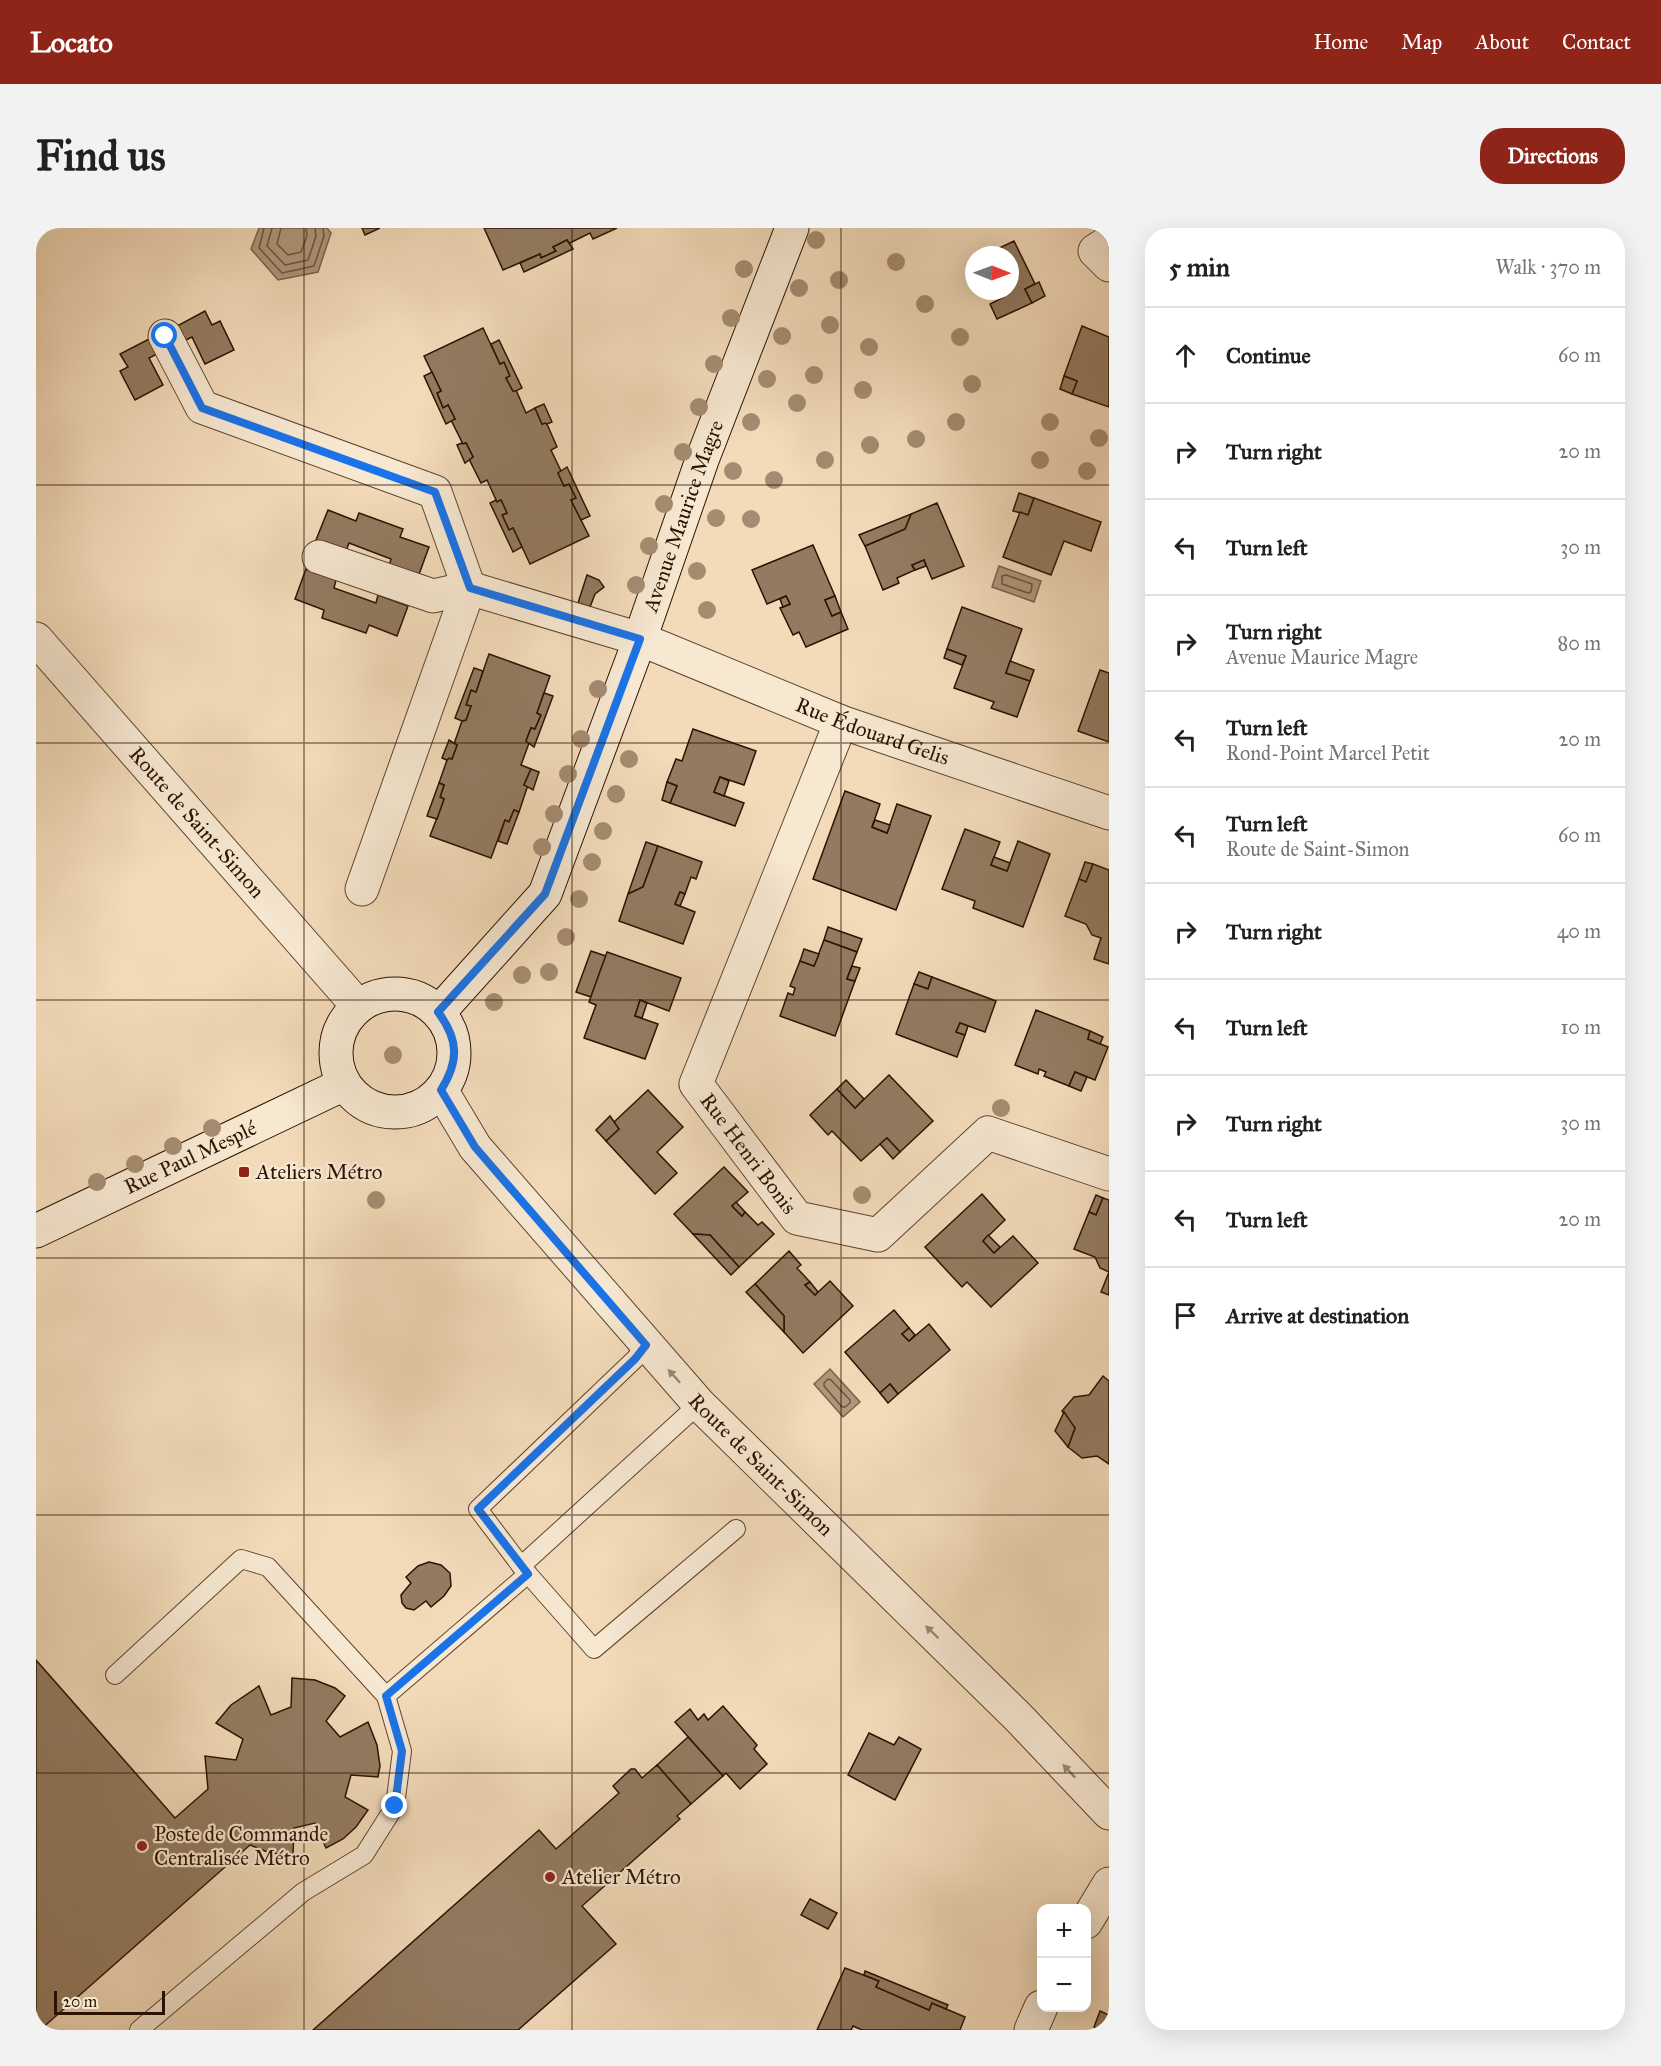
<!DOCTYPE html>
<meta charset="utf-8">
<style>
:root{--surface:#fff;--page:#f2f2f2;--text:#202124;--muted:#757577;--line:#e0e0e0;--accent:#8f2418}
body{margin:0;font-family:"IM FELL Great Primer",serif;background:var(--page);color:var(--text)}
.controls{position:absolute;right:18px;bottom:18px;display:grid;overflow:hidden;border-radius:12px;box-shadow:0 6px 24px #0002}
.controls button{width:54px;height:54px;display:grid;place-items:center;padding:0;border:0;border-bottom:2px solid var(--line);background:var(--surface);color:var(--text);font:30px sans-serif}
.compass{position:absolute;left:929px;top:18px;width:54px;height:54px;border-radius:50%;background:var(--surface);box-shadow:0 6px 24px #0002;rotate:91deg}
.scale{position:absolute;left:18px;bottom:15px;width:111px;box-sizing:border-box;padding-left:6px;border:3px solid #2c1200;border-top:0;font-size:16px;line-height:21px;white-space:nowrap;color:#2c1200;-webkit-text-stroke:4px #f7e8d2;paint-order:stroke}
.stop{position:absolute;width:18px;height:18px;margin:-14px;border:4px solid #1a73e8;border-radius:50%;background:#fff}
.stop.end{background:#1a73e8;border-color:#fff;box-shadow:0 2px 6px #0008}
.list{margin:0;padding:0;list-style:none}
h2{display:flex;justify-content:space-between;align-items:center;height:78px;margin:0;padding:0 24px;font-size:26px}
h2 small{font-size:20px;font-weight:400;color:var(--muted)}
.list li{display:grid;grid-template-columns:39px 1fr auto;gap:18px;align-items:center;box-sizing:border-box;height:96px;padding:0 24px;border-top:2px solid var(--line)}
.list b{display:block;font-size:22px;white-space:nowrap}
.list p{margin:0;font-size:20px;white-space:nowrap;color:var(--muted)}
.list em{font-size:20px;font-style:normal;color:var(--muted)}
.icon{flex:none;width:33px;height:33px;fill:none;stroke:currentColor;stroke-width:2;stroke-linecap:round;stroke-linejoin:round}
.map{position:relative;flex:none;width:1073px;height:1802px;overflow:hidden;border-radius:24px}
header{display:flex;align-items:center;gap:36px;box-sizing:border-box;height:84px;padding:0 30px;background:var(--accent);color:#fff}
header strong{font-size:28px}
nav{display:flex;gap:33px;margin-inline-start:auto;font-size:21px}
.intro{display:flex;align-items:center;justify-content:space-between;box-sizing:border-box;height:144px;padding:0 36px}
h1{margin:0;font-size:42px}
.button{padding:15px 27px;border-radius:24px;background:var(--accent);color:#fff;font-size:21px;font-weight:700}
main{display:flex;gap:36px;padding:0 36px}
aside{flex:1;background:var(--surface);border-radius:24px;box-shadow:0 6px 24px #0002}
.map>svg:first-child{display:block}
</style>
<header>
<strong>Locato</strong>
<nav><a>Home</a><a>Map</a><a>About</a><a>Contact</a></nav>
</header>
<div class="intro"><h1>Find us</h1><a class="button">Directions</a></div>
<main>
<div class="map">
<svg width="1073" height="1802" viewBox="0 0 1073 1802">
<rect width="100%" height="100%" fill="#f3dbba"/>
<filter id="stains"><feTurbulence type="fractalNoise" baseFrequency=".00333" numOctaves="4"/><feColorMatrix values="0 0 0 0 .2 0 0 0 0 .09 0 0 0 0 .02 0 0 0 .5 -.17"/></filter>
<radialGradient id="worn" r=".72"><stop offset=".6" stop-color="#630" stop-opacity="0"/><stop offset="1" stop-color="#630" stop-opacity=".3"/></radialGradient>
<!-- water -->
<g fill="#af977b" stroke="#7b624a" stroke-width="1.5">
<polygon points="223,0 291,0 295,5 282,44 242,52 215,21"/>
<polygon points="963,338 1005,353 998,374 956,359"/>
<polygon points="794,1141 824,1174 807,1189 778,1156"/>
</g>
<g fill="none" stroke-linecap="round" stroke-linejoin="round">
<!-- shore -->
<g stroke="#6e543e" stroke-width="1.5">
<polyline points="228,0 223,20 246,45 278,38 288,8 287,0"/>
<polyline points="236,0 231,18 249,37 272,32 280,8 279,0"/>
<polyline points="245,0 241,16 252,27 265,24 271,8 270,0"/>
<polygon points="970,347 996,356 995,364 992,365 966,356 966,348"/>
<polygon points="792,1151 795,1152 814,1172 814,1175 809,1179 806,1179 788,1158 788,1155"/>
</g>
</g>
<!-- building -->
<g fill="#937b61" stroke="#2c1200" stroke-width="1.5">
<polygon points="326,0 344,0 329,7"/>
<polygon points="448,0 581,0 557,11 554,5 532,16 531,12 517,19 520,23 505,30 504,26 467,42"/>
<polygon points="531,12 537,21 488,44 484,35 504,26 505,30 520,23 517,19"/>
<polygon points="978,13 999,56 989,61 996,75 961,91 954,76 968,69 965,63 974,63 974,27 949,27"/>
<polygon points="1003,54 1009,68 996,75 989,61"/>
<polygon points="169,83 176,97 184,93 198,122 169,136 156,109 148,113 141,98"/>
<polygon points="1046,98 1073,109 1073,179 1036,166 1041,153 1028,148"/>
<polygon points="447,100 464,136 468,134 474,148 470,150 477,163 480,162 490,185 499,180 506,196 509,195 511,196 521,219 515,222 525,243 522,245 528,258 533,256 540,270 535,272 553,308 494,336 477,300 473,302 466,287 471,285 465,272 461,274 451,252 445,255 433,231 437,229 430,215 427,216 415,192 419,191 412,177 407,180 401,165 405,163 388,128"/>
<polygon points="113,111 121,126 113,130 127,157 99,172 84,143 92,139 84,126"/>
<polygon points="463,112 486,160 480,163 477,163 470,150 474,148 468,134 464,136 455,116"/>
<polygon points="396,144 405,163 401,165 407,180 412,177 419,191 410,196 388,148"/>
<polygon points="1028,148 1041,153 1036,166 1024,161"/>
<polygon points="508,176 516,194 511,196 509,195 506,196 499,180"/>
<polygon points="426,215 427,216 430,215 437,229 429,235 421,217"/>
<polygon points="531,239 554,288 545,292 535,272 540,270 533,256 528,258 522,245"/>
<polygon points="983,265 998,270 992,287 977,283"/>
<polygon points="998,270 1065,294 1055,323 1028,313 1015,347 967,329 984,284 992,287"/>
<polygon points="460,272 461,274 465,272 471,285 466,287 473,302 477,300 486,319 477,324 454,275"/>
<polygon points="901,275 928,338 896,351 888,332 876,337 879,342 861,350 863,355 847,362 829,318 869,301 875,286"/>
<polygon points="292,282 320,293 323,285 367,301 364,309 393,319 382,349 353,338 355,331 313,315 310,323 280,312"/>
<polygon points="875,286 869,301 829,318 823,307"/>
<polygon points="777,317 799,368 789,372 796,388 805,384 812,401 770,419 763,404 757,407 744,380 754,376 750,368 731,376 716,342"/>
<polygon points="888,332 890,338 879,342 876,337"/>
<polygon points="270,341 300,352 298,360 340,375 342,367 372,378 361,408 333,397 330,405 286,390 288,382 259,371"/>
<polygon points="551,347 563,352 568,359 559,366 554,379 542,375"/>
<polygon points="750,368 754,376 747,379 744,371"/>
<polygon points="799,368 805,384 796,388 789,372"/>
<polygon points="926,379 986,401 970,445 994,453 981,489 955,480 958,474 918,460 930,428 911,421"/>
<polygon points="911,421 930,428 926,437 908,430"/>
<polygon points="453,426 514,448 501,485 505,487 499,501 495,500 490,513 493,515 485,537 495,541 488,557 492,558 491,560 483,584 478,582 473,594 469,592 455,630 394,608 408,571 404,569 408,557 403,555 411,532 413,530 416,531 421,517 418,516 426,493 430,492 435,478 430,477 435,462 440,464"/>
<polygon points="974,433 998,442 994,453 970,445"/>
<polygon points="438,440 447,443 440,464 435,462 430,477 435,478 430,492 426,493 419,490"/>
<polygon points="1064,442 1073,445 1073,514 1042,503"/>
<polygon points="508,465 517,468 498,519 490,513 495,500 499,501 505,487 501,485"/>
<polygon points="657,501 720,523 708,557 684,549 678,564 708,575 699,598 634,575 641,558 631,554 640,531 646,533"/>
<polygon points="413,512 421,517 416,531 413,530 411,532 406,530"/>
<polygon points="495,541 503,544 497,562 488,557"/>
<polygon points="684,549 693,553 688,568 678,564"/>
<polygon points="631,554 641,558 634,575 626,572"/>
<polygon points="403,555 408,557 404,569 408,571 401,591 391,588"/>
<polygon points="809,563 844,576 836,599 851,605 861,576 895,588 860,682 777,651"/>
<polygon points="478,582 483,584 471,616 462,613 469,592 473,594"/>
<polygon points="839,592 854,597 851,605 836,599"/>
<polygon points="929,601 964,614 955,637 971,643 982,613 1014,626 987,699 937,680 939,673 906,661"/>
<polygon points="610,614 622,618 607,659 592,666"/>
<polygon points="622,618 666,634 660,651 655,649 649,666 644,664 639,676 659,684 647,716 583,693 592,666 607,659"/>
<polygon points="958,629 974,635 971,643 955,637"/>
<polygon points="1049,634 1057,636 1050,654 1043,651"/>
<polygon points="1057,636 1073,642 1073,736 1058,731 1065,710 1056,707 1050,696 1029,688 1043,651 1050,654"/>
<polygon points="644,664 649,666 644,678 639,676"/>
<polygon points="792,699 826,711 821,724 788,712"/>
<polygon points="788,712 821,724 811,751 819,753 799,808 744,788 752,765 757,767 759,760 754,758 764,733 778,738"/>
<polygon points="768,721 783,726 778,738 764,733"/>
<polygon points="555,723 570,728 555,769 540,764"/>
<polygon points="571,724 645,750 633,783 604,772 599,788 622,796 609,831 548,810 560,777 553,774"/>
<polygon points="816,738 824,740 819,753 811,751"/>
<polygon points="883,744 896,749 892,761 878,756"/>
<polygon points="896,749 960,773 949,804 924,795 920,804 929,807 921,829 860,806 878,756 892,761"/>
<polygon points="604,772 611,775 606,790 599,788"/>
<polygon points="1000,782 1054,803 1052,811 1072,819 1059,852 1039,844 1033,858 1008,848 1010,844 1003,841 1002,846 979,837"/>
<polygon points="924,795 932,798 929,807 920,804"/>
<polygon points="1054,803 1067,809 1064,816 1052,811"/>
<polygon points="1039,844 1051,849 1045,863 1033,858"/>
<polygon points="853,847 897,893 864,924 851,910 825,933 796,903 792,907 774,887 801,861 819,880"/>
<polygon points="810,852 828,871 819,880 801,861"/>
<polygon points="612,862 647,899 621,924 641,945 619,966 570,913 583,901 577,895"/>
<polygon points="574,888 583,901 570,913 560,902"/>
<polygon points="851,910 864,924 857,931 844,916"/>
<polygon points="688,939 712,964 696,978 706,988 709,984 722,997 726,994 738,1006 703,1039 674,1007 657,1006 638,986"/>
<polygon points="946,966 969,992 947,1013 958,1025 977,1008 1002,1035 955,1079 931,1054 926,1059 889,1019"/>
<polygon points="1060,967 1067,970 1060,987 1053,984"/>
<polygon points="1067,970 1073,972 1073,1044 1064,1040 1059,1029 1038,1021 1053,984 1060,987"/>
<polygon points="700,974 709,984 706,988 696,978"/>
<polygon points="657,1006 674,1007 703,1039 695,1047"/>
<polygon points="952,1007 964,1019 958,1025 947,1013"/>
<polygon points="753,1023 765,1037 761,1040 774,1054 769,1057 779,1067 794,1053 817,1078 767,1125 748,1104 748,1088 719,1056"/>
<polygon points="1073,1044 1073,1067 1065,1064"/>
<polygon points="774,1054 782,1064 779,1067 769,1057"/>
<polygon points="719,1056 748,1088 748,1104 710,1064"/>
<polygon points="858,1082 873,1100 866,1106 873,1113 893,1096 914,1122 862,1166 854,1156 844,1165 809,1124"/>
<polygon points="873,1100 879,1107 873,1113 866,1106"/>
<polygon points="1067,1148 1073,1153 1073,1236 1061,1228 1046,1230 1032,1219 1039,1200 1026,1183 1038,1169 1053,1167"/>
<polygon points="854,1156 862,1166 852,1175 844,1165"/>
<polygon points="1028,1184 1039,1200 1032,1219 1019,1203"/>
<polygon points="393,1334 405,1337 414,1345 415,1358 408,1368 395,1379 390,1373 378,1382 370,1380 366,1375 365,1367 375,1355 370,1349 382,1338"/>
<polygon points="0,1432 139,1590 172,1561 169,1528 200,1532 207,1511 180,1495 195,1477 223,1458 235,1487 255,1479 256,1450 279,1452 299,1460 309,1468 290,1493 304,1509 332,1494 341,1517 344,1538 342,1549 315,1547 309,1569 332,1582 320,1599 307,1611 290,1620 279,1595 258,1600 257,1627 234,1625 214,1617 4,1802 0,1802"/>
<polygon points="687,1478 721,1517 718,1521 731,1536 704,1561 690,1545 687,1548 639,1494 654,1481 662,1492 668,1486 672,1492"/>
<polygon points="833,1505 858,1517 863,1509 885,1521 859,1572 812,1547"/>
<polygon points="652,1509 687,1548 655,1576 621,1537"/>
<polygon points="621,1537 655,1576 641,1588 644,1591 546,1678 580,1716 482,1802 277,1802 503,1602 520,1621 583,1565 577,1558 595,1541 599,1541 606,1550"/>
<polygon points="774,1671 801,1685 792,1701 765,1687"/>
<polygon points="809,1740 843,1753 840,1759 893,1782 896,1775 929,1789 924,1802 826,1802 817,1798 815,1802 781,1802"/>
<polygon points="829,1743 912,1777 910,1781 896,1775 893,1782 840,1759 843,1753 828,1747"/>
<polygon points="1064,1783 1073,1787 1073,1802 1064,1802 1058,1799"/>
</g>
<g fill="none" stroke-linecap="round" stroke-linejoin="round">
<!-- lane casing -->
<g stroke="#5e442e" stroke-width="20">
<g id="lane">
<polyline points="610,1117 599,1131 442,1281 485,1338 558,1421 700,1301"/>
<polyline points="485,1338 663,1176"/>
<polyline points="79,1447 205,1331 232,1339 350,1468"/>
<polyline points="103,1802 267,1664 328,1627 359,1578 366,1523 350,1468 492,1346"/>
</g>
</g>
<!-- street casing -->
<g stroke="#5e442e" stroke-width="35">
<g id="street">
<polyline points="1073,14 1059,23 1073,37"/>
<polyline points="129,108 166,179 399,264 433,360 326,661"/>
<path id="s1" d="M283 329 397 368 433 360 604 411 805 494 1073 585"/>
<path id="s2" d="M0 411 322 778"/>
<path id="s3" d="M805 494 660 856 761 990 842 1007 952 905 1073 946"/>
<path id="s4" d="M405 862 439 919 663 1176 983 1490 1073 1585"/>
<polyline points="1050,1694 1073,1656"/>
<polyline points="995,1802 1005,1779"/>
</g>
</g>
<!-- secondary casing -->
<g stroke="#2c1200" stroke-width="35">
<g id="secondary">
<circle cx="359" cy="825" r="59"/>
<path id="s5" d="M403 784 509 666 604 411 666 232 756 0"/>
<path id="s6" d="M0 1003 308 856"/>
</g>
</g>
<!-- lane -->
<use href="#lane" stroke="#f7e8d2" stroke-width="18"/>
<!-- street -->
<use href="#street" stroke="#f7e8d2" stroke-width="33"/>
<!-- secondary -->
<use href="#secondary" stroke="#f7e8d2" stroke-width="33"/>
</g>
<!-- trees -->
<g fill="#a58c71">
<circle cx="780" cy="12" r="9"/>
<circle cx="860" cy="34" r="9"/>
<circle cx="708" cy="41" r="9"/>
<circle cx="803" cy="52" r="9"/>
<circle cx="763" cy="60" r="9"/>
<circle cx="889" cy="76" r="9"/>
<circle cx="695" cy="90" r="9"/>
<circle cx="794" cy="97" r="9"/>
<circle cx="746" cy="108" r="9"/>
<circle cx="924" cy="109" r="9"/>
<circle cx="833" cy="119" r="9"/>
<circle cx="678" cy="136" r="9"/>
<circle cx="778" cy="147" r="9"/>
<circle cx="731" cy="151" r="9"/>
<circle cx="936" cy="156" r="9"/>
<circle cx="827" cy="162" r="9"/>
<circle cx="761" cy="175" r="9"/>
<circle cx="663" cy="179" r="9"/>
<circle cx="715" cy="194" r="9"/>
<circle cx="920" cy="194" r="9"/>
<circle cx="1014" cy="194" r="9"/>
<circle cx="1063" cy="210" r="9"/>
<circle cx="880" cy="211" r="9"/>
<circle cx="834" cy="217" r="9"/>
<circle cx="647" cy="224" r="9"/>
<circle cx="789" cy="232" r="9"/>
<circle cx="1004" cy="232" r="9"/>
<circle cx="697" cy="243" r="9"/>
<circle cx="1051" cy="243" r="9"/>
<circle cx="738" cy="252" r="9"/>
<circle cx="628" cy="276" r="9"/>
<circle cx="680" cy="290" r="9"/>
<circle cx="715" cy="291" r="9"/>
<circle cx="613" cy="318" r="9"/>
<circle cx="661" cy="343" r="9"/>
<circle cx="600" cy="357" r="9"/>
<circle cx="671" cy="382" r="9"/>
<circle cx="562" cy="461" r="9"/>
<circle cx="545" cy="511" r="9"/>
<circle cx="593" cy="531" r="9"/>
<circle cx="532" cy="546" r="9"/>
<circle cx="580" cy="566" r="9"/>
<circle cx="518" cy="586" r="9"/>
<circle cx="567" cy="603" r="9"/>
<circle cx="506" cy="619" r="9"/>
<circle cx="556" cy="634" r="9"/>
<circle cx="543" cy="671" r="9"/>
<circle cx="530" cy="709" r="9"/>
<circle cx="513" cy="744" r="9"/>
<circle cx="486" cy="747" r="9"/>
<circle cx="458" cy="774" r="9"/>
<circle cx="357" cy="827" r="9"/>
<circle cx="965" cy="880" r="9"/>
<circle cx="176" cy="900" r="9"/>
<circle cx="137" cy="918" r="9"/>
<circle cx="99" cy="936" r="9"/>
<circle cx="61" cy="954" r="9"/>
<circle cx="826" cy="967" r="9"/>
<circle cx="340" cy="972" r="9"/>
</g>
<!-- one-way arrows -->
<defs><path id="oneway-solid" d="M-6-.8H1V-3.2L6.5 0L1 3.2V.8H-6Z" transform="scale(1.5)"/></defs>
<g fill="#9c8874">
<use href="#oneway-solid" transform="translate(638 1148) rotate(-132)"/>
<use href="#oneway-solid" transform="translate(896 1404) rotate(-136)"/>
<use href="#oneway-solid" transform="translate(1033 1543) rotate(-133)"/>
</g>
<g fill="none" stroke-linecap="round" stroke-linejoin="round">
<!-- route -->
<path stroke="#1a73e8" stroke-width="8" d="M129 108 166 180 399 264 434 360 604 411 509 666 402 784C423 812 423 833 405 862L439 919 610 1117 599 1131 442 1281 492 1346 350 1468 366 1523 359 1578"/>
</g>
<!-- grid -->
<path fill="none" stroke="#2c1200" stroke-width="1.5" stroke-opacity="0.55" d="M268 0V1802M536 0V1802M805 0V1802M0 257H1073M0 515H1073M0 772H1073M0 1030H1073M0 1287H1073M0 1545H1073"/>
<!-- markers -->
<g fill="#8f2418" stroke="#f7e8d2" stroke-width="2">
<rect x="202" y="938" width="12" height="12" rx="3"/>
<circle cx="106" cy="1618" r="6"/>
<circle cx="514" cy="1649" r="6"/>
</g>
<g text-anchor="middle" stroke-width="4.5" stroke-linejoin="round" paint-order="stroke">
<!-- street labels -->
<g font-size="21" fill="#2c1200" stroke="#f7e8d2">
<text dy="7" stroke="none"><textPath href="#s5" startOffset="561">Avenue Maurice Magre</textPath></text>
<text dy="7" stroke="none"><textPath href="#s1" startOffset="586">Rue Édouard Gelis</textPath></text>
<text dy="7" stroke="none"><textPath href="#s2" startOffset="244">Route de Saint-Simon</textPath></text>
<text dy="7" stroke="none"><textPath href="#s3" startOffset="477">Rue Henri Bonis</textPath></text>
<text dy="7" stroke="none"><textPath href="#s6" startOffset="171">Rue Paul Mesplé</textPath></text>
<text dy="7" stroke="none"><textPath href="#s4" startOffset="494">Route de Saint-Simon</textPath></text>
</g>
<!-- poi labels -->
<g font-size="21" fill="#2c1200" stroke="#f7e8d2" text-anchor="start">
<text x="220" y="951">Ateliers Métro</text>
<text x="118" y="1613">Poste de Commande<tspan x="118" dy="24">Centralisée Métro</tspan></text>
<text x="526" y="1656">Atelier Métro</text>
</g>
</g>
<rect width="100%" height="100%" filter="url(#stains)"/>
<rect width="100%" height="100%" fill="url(#worn)"/>
</svg>
<div class="controls">
<button>+</button>
<button>−</button>
</div>
<svg class="compass" viewBox="-18 -18 36 36"><path d="M0-13l5 13h-10z" fill="#e53935"/><path d="M0 13l5-13h-10z" fill="#757577"/></svg>
<div class="scale">20 m</div>
<div class="stop" style="left:129px;top:108px"></div>
<div class="stop end" style="left:359px;top:1578px"></div>
</div>
<aside>
<h2>5 min<small>Walk · 370 m</small></h2>
<ul class="list">
<li><svg class="icon" aria-label="ahead" viewBox="0 0 24 24"><path d="M12 20V5M6 11l6-6 6 6"/></svg><div><b>Continue</b></div><em>60 m</em></li>
<li><svg class="icon" aria-label="right" viewBox="0 0 24 24"><path d="M7 20v-9h11M14 6l5 5-5 5"/></svg><div><b>Turn right</b></div><em>20 m</em></li>
<li><svg class="icon" aria-label="left" viewBox="0 0 24 24"><path d="M17 20v-9H6M10 6l-5 5 5 5"/></svg><div><b>Turn left</b></div><em>30 m</em></li>
<li><svg class="icon" aria-label="right" viewBox="0 0 24 24"><path d="M7 20v-9h11M14 6l5 5-5 5"/></svg><div><b>Turn right</b><p>Avenue Maurice Magre</p></div><em>80 m</em></li>
<li><svg class="icon" aria-label="left" viewBox="0 0 24 24"><path d="M17 20v-9H6M10 6l-5 5 5 5"/></svg><div><b>Turn left</b><p>Rond-Point Marcel Petit</p></div><em>20 m</em></li>
<li><svg class="icon" aria-label="left" viewBox="0 0 24 24"><path d="M17 20v-9H6M10 6l-5 5 5 5"/></svg><div><b>Turn left</b><p>Route de Saint-Simon</p></div><em>60 m</em></li>
<li><svg class="icon" aria-label="right" viewBox="0 0 24 24"><path d="M7 20v-9h11M14 6l5 5-5 5"/></svg><div><b>Turn right</b></div><em>40 m</em></li>
<li><svg class="icon" aria-label="left" viewBox="0 0 24 24"><path d="M17 20v-9H6M10 6l-5 5 5 5"/></svg><div><b>Turn left</b></div><em>10 m</em></li>
<li><svg class="icon" aria-label="right" viewBox="0 0 24 24"><path d="M7 20v-9h11M14 6l5 5-5 5"/></svg><div><b>Turn right</b></div><em>30 m</em></li>
<li><svg class="icon" aria-label="left" viewBox="0 0 24 24"><path d="M17 20v-9H6M10 6l-5 5 5 5"/></svg><div><b>Turn left</b></div><em>20 m</em></li>
<li><svg class="icon" aria-label="arrive" viewBox="0 0 24 24"><path d="M6 21V4h12l-3 4 3 4H6"/></svg><div><b>Arrive at destination</b></div></li>
</ul>
</aside>
</main>
